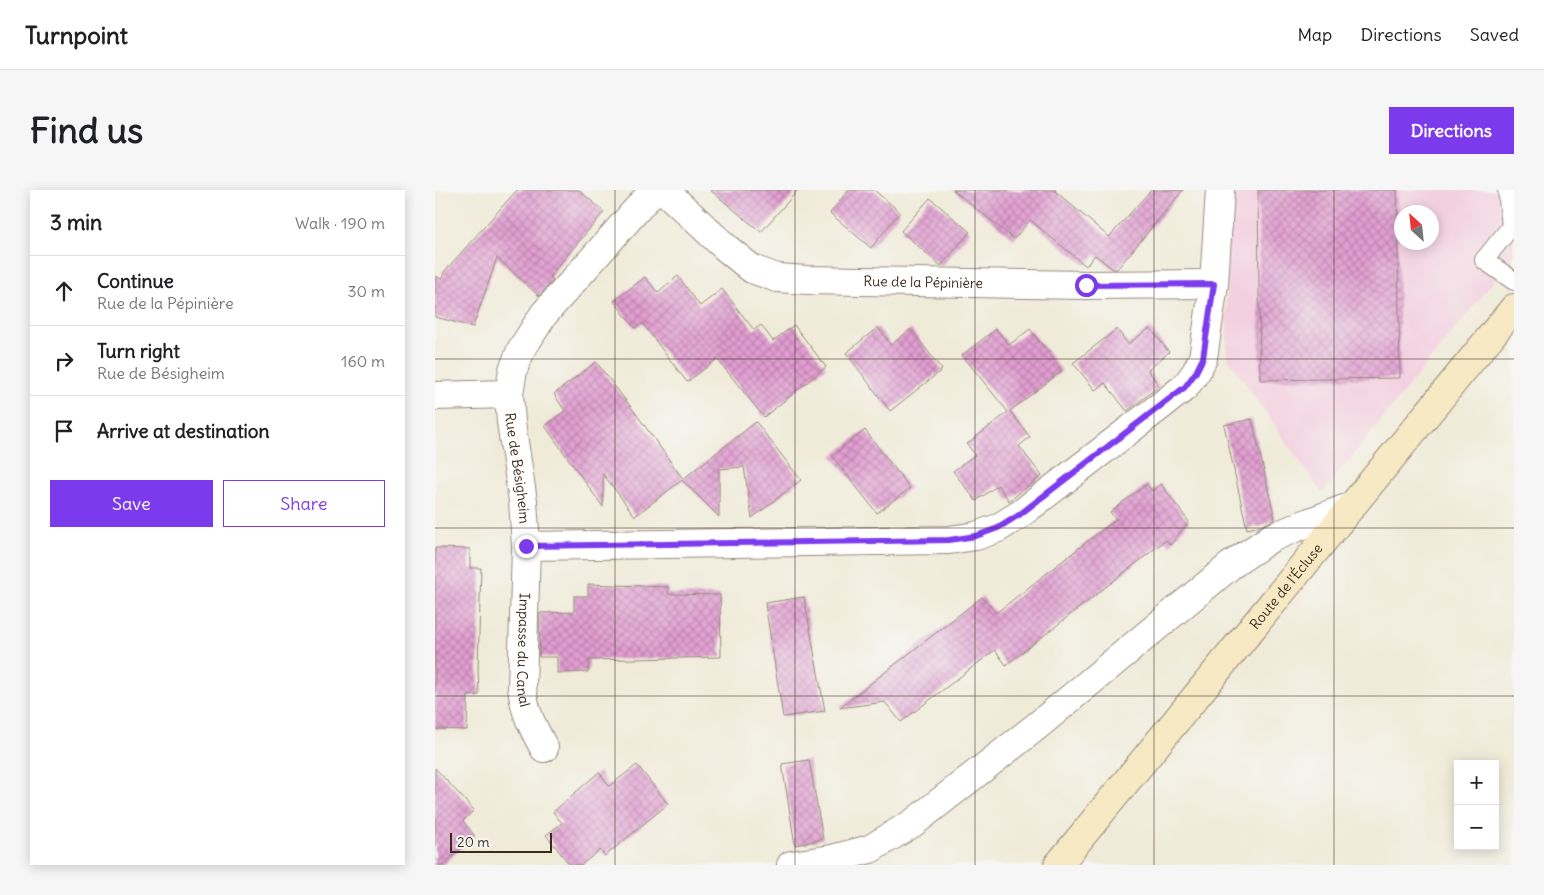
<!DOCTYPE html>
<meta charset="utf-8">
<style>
:root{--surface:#fff;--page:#f6f6f6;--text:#202124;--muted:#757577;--line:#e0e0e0;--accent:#7c3aed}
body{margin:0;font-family:Delius,sans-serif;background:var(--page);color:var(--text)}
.controls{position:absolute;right:15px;bottom:15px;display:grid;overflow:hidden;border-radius:0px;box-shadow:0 2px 12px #0003}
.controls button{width:45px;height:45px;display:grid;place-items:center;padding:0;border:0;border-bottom:1px solid var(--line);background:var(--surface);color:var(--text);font:25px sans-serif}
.compass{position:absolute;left:959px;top:15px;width:45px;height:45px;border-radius:50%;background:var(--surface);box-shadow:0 2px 12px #0003;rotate:333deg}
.scale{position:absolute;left:15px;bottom:12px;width:102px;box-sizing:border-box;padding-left:5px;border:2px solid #3b2a1e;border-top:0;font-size:14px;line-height:18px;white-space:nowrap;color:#3b2a1e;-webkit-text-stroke:4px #f6f6f2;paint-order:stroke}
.stop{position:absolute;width:15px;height:15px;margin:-11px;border:4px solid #7c3aed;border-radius:50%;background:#fff}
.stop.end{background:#7c3aed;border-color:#fff;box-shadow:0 1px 5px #0008}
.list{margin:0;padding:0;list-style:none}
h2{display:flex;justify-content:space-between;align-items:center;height:65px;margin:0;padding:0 20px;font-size:21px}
h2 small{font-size:16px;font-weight:400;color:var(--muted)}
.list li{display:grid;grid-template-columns:32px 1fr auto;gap:15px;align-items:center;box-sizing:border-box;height:70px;padding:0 20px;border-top:1px solid var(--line)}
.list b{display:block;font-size:19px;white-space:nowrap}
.list p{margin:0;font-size:16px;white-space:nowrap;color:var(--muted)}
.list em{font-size:16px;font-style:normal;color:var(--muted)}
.actions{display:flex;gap:10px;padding:15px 20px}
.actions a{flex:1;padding:11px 0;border:1px solid var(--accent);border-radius:0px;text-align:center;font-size:18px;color:var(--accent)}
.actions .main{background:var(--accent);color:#fff}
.icon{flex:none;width:28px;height:28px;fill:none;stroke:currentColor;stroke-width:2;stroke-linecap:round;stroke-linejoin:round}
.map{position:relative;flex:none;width:1079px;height:675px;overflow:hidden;border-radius:0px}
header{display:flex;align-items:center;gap:30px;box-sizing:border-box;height:70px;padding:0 25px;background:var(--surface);border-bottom:1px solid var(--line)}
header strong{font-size:24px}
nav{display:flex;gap:28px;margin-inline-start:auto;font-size:18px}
.intro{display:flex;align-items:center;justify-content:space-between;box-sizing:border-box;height:120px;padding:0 30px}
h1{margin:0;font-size:35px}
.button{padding:12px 22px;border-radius:0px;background:var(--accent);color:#fff;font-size:18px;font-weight:700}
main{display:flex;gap:30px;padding:0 30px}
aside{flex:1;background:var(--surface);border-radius:0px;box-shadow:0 2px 12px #0003}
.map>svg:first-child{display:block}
</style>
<header>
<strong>Turnpoint</strong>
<nav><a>Map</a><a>Directions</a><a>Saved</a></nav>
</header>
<div class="intro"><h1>Find us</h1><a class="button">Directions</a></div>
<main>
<aside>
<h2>3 min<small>Walk · 190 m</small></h2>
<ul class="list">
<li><svg class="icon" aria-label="ahead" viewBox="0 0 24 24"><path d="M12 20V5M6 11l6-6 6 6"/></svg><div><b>Continue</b><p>Rue de la Pépinière</p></div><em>30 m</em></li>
<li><svg class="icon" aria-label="right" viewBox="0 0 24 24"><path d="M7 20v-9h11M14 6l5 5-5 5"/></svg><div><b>Turn right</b><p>Rue de Bésigheim</p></div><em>160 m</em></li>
<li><svg class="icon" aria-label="arrive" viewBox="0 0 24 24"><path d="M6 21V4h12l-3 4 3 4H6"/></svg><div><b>Arrive at destination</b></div></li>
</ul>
<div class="actions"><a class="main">Save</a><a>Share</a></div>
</aside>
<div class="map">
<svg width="1079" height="675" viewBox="0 0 1079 675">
<defs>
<pattern id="building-cross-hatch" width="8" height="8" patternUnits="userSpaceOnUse" patternTransform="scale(1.25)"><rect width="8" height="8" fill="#e29ed2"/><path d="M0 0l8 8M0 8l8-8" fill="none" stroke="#b881aa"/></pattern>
</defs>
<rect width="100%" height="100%" fill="#f6f6f2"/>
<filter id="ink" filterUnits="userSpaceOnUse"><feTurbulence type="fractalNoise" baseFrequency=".02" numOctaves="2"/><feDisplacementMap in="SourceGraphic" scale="10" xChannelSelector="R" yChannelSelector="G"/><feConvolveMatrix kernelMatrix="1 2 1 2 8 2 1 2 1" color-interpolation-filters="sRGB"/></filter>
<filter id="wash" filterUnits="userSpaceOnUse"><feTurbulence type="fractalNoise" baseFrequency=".0096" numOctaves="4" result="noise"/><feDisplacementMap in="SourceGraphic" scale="20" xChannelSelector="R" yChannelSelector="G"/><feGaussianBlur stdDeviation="1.12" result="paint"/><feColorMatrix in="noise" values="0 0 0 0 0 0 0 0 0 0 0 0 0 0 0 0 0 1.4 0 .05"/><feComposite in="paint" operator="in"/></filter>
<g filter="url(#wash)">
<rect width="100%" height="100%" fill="#f0ebd9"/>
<!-- built -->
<path fill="#f3cfdf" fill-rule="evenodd" d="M791 0H1079V66L887 303 792 167ZM966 22H996V52H966Z"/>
<g id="blocks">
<!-- building -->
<g fill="url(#building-cross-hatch)">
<polygon points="82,0 144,0 169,22 123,76 115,86 118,91 104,106 62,68 38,137 0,127 0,86 7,89 9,82"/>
<polygon points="275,0 363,0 326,42"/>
<polygon points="414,0 439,0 465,22 436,58 395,23"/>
<polygon points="518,0 621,0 620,1 674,47 716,0 748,0 682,79 678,79 660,65 651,76 595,30 579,49"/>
<polygon points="823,0 962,0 965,188 825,190"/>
<polygon points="495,8 535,42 506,76 466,41"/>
<polygon points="243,86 265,116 287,99 319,140 326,135 338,151 359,135 391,177 329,227 282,169 252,192 207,133 200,138 179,111 210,87 223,103"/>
<polygon points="443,137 456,155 476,139 507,180 455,221 411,163"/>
<polygon points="715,138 734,162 713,180 724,196 692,221 670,193 660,200 638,173 682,139 693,154"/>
<polygon points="561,139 574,155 595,139 627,181 575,221 595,247 584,256 607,286 574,311 563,295 541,311 518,281 540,265 532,254 573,222 527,165"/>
<polygon points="161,172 199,221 248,289 321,232 366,290 317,328 309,277 284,279 284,327 247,290 200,326 168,284 168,317 110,236 130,221 119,204"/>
<polygon points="817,229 840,329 826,336 812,339 789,235"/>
<polygon points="430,240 475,298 442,323 397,266"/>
<polygon points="712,294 717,301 726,294 754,332 735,355 731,350 571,475 560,460 466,532 450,512 404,518 547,407 561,423 681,329 675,322"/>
<polygon points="0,358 35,359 35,378 46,378 43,478 44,505 33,506 32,540 0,539"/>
<polygon points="153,394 233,397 233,404 285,405 286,467 154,470 153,482 122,483 122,467 104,467 105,423 139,422 139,406 153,406"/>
<polygon points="369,407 390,521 348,527 330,413"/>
<polygon points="374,570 388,649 360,655 347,574"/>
<polygon points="202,575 233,614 170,666 165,660 146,675 135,675 111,645 127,633 118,622 164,582 174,596"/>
<polygon points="0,578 39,620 28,631 40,646 8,675 0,675"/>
</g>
</g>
</g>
<g filter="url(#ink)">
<use href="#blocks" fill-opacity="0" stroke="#968a7c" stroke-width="1"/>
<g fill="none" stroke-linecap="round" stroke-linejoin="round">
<!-- service casing -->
<g stroke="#968a7c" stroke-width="20">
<g id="service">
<polyline points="1072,0 1076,36"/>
<polyline points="1079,33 1049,70 1079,91"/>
</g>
</g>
<!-- minor casing -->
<g stroke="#968a7c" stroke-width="30">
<g id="minor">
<path id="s1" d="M219 0 109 124 86 160 78 180 74 204 76 232 88 311 91 356 514 350 541 346 563 338 584 325 750 197 761 182 768 168 779 94 785 0"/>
<path id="s2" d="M229 0 290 57 317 79 342 88 372 90 651 95 779 94"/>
<polyline points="0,206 74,204"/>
<path id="s3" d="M91 356 87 498C90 523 97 536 109 558"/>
<polyline points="356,675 397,669 435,659 478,633 602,536 796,375 836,348 872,333 917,316"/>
</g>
</g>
<!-- secondary casing -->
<g stroke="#968a7c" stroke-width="30">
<g id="secondary">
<path id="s4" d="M623 675 1079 118"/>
</g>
</g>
<!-- service -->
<use href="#service" stroke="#fff" stroke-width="18"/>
<!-- minor -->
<use href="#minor" stroke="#fff" stroke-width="28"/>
<!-- secondary -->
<use href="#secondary" stroke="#f6e9c3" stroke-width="28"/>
</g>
</g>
<g fill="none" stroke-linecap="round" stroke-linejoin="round" filter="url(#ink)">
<!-- route -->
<polyline stroke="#7c3aed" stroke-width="6" points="91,356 514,350 541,346 563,338 584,325 750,197 761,182 768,168 779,94 651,95"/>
</g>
<!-- grid -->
<path fill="none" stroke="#3b2a1e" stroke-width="1" stroke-opacity="0.55" d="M180 0V675M360 0V675M540 0V675M719 0V675M899 0V675M0 169H1079M0 338H1079M0 506H1079"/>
<g text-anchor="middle" stroke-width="4" stroke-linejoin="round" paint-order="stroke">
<!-- street labels -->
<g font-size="14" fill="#3b2a1e" stroke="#f6f6f2">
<text dy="5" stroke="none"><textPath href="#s2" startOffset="291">Rue de la Pépinière</textPath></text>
<text dy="5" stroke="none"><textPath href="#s1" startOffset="329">Rue de Bésigheim</textPath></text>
<text dy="5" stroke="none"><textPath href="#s4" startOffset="360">Route de l'Écluse</textPath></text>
<text dy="5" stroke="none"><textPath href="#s3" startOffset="104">Impasse du Canal</textPath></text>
</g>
</g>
</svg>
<div class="controls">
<button>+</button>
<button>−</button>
</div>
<svg class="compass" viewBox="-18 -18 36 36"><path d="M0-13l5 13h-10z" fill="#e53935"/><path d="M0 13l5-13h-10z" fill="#757577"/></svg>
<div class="scale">20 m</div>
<div class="stop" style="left:651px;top:95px"></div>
<div class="stop end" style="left:91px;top:356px"></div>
</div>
</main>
